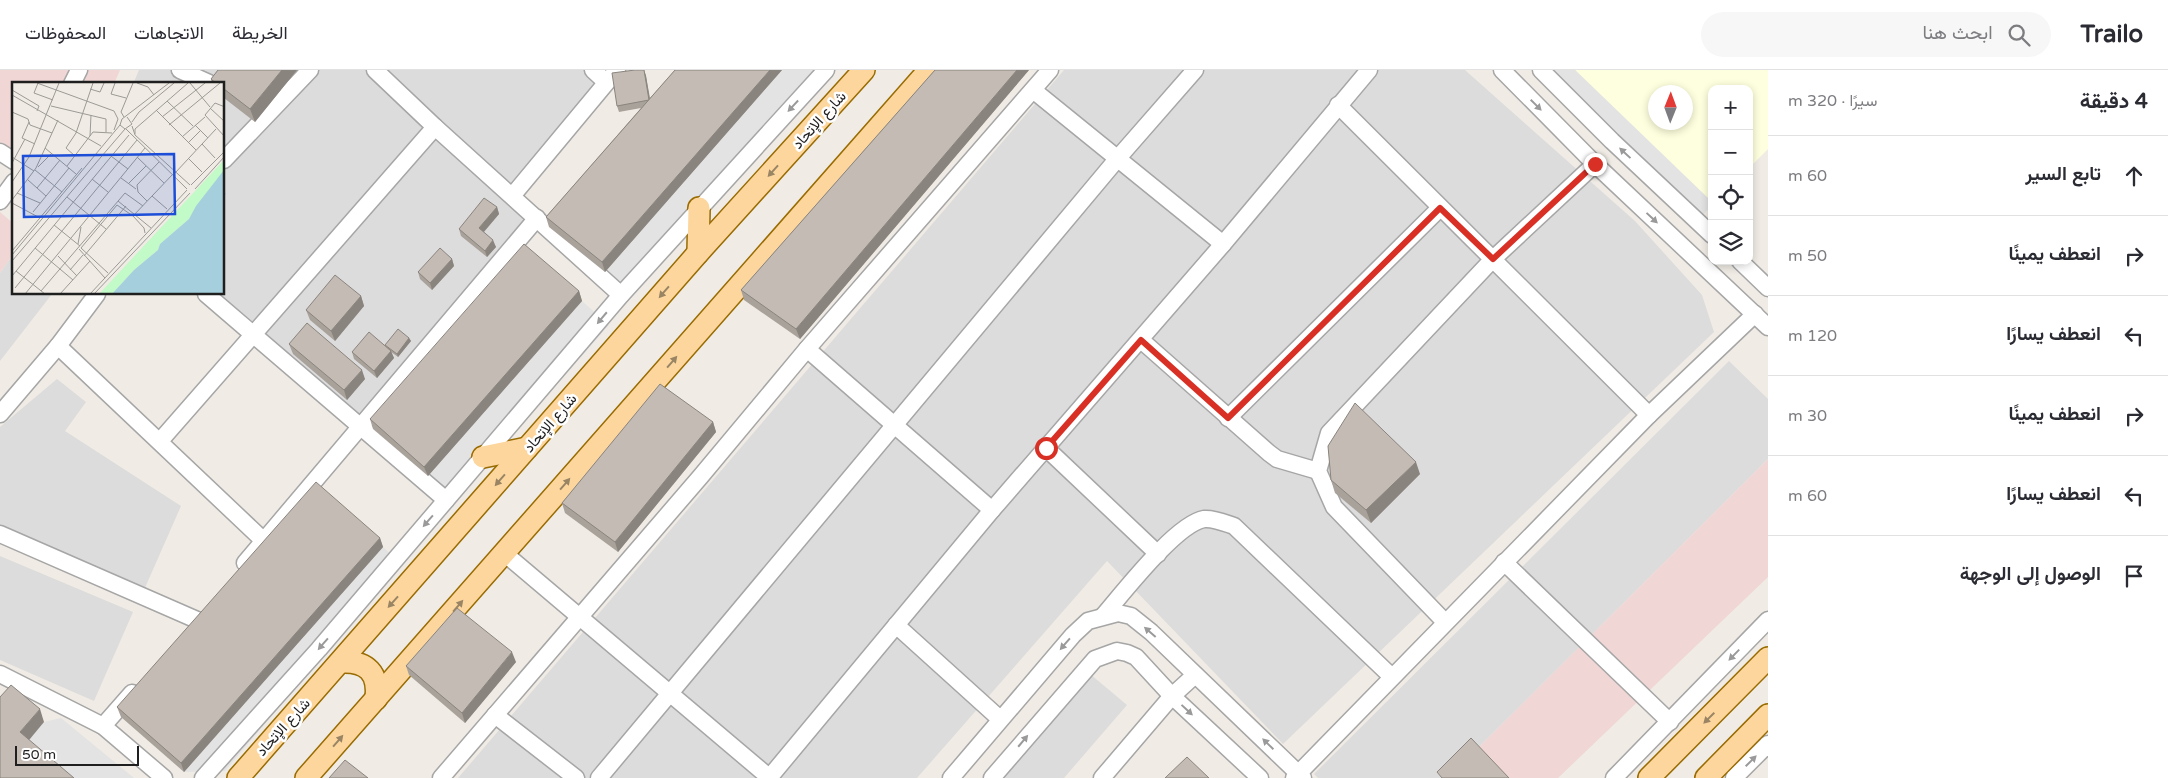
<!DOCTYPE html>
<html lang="ar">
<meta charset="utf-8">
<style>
:root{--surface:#fff;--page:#f7f7f7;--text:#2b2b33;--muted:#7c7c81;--line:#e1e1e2}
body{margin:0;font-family:"Varela Round",Vazirmatn,sans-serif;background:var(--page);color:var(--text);direction:rtl}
.controls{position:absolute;right:15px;top:15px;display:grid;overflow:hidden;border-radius:10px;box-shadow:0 2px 8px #0003}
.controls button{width:45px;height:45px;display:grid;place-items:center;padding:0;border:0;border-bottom:1px solid var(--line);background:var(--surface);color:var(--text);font:25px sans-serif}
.compass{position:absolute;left:1648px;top:15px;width:45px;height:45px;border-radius:50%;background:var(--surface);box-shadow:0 2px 8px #0003;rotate:1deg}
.scale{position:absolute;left:15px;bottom:12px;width:124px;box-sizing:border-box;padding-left:5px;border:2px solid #1f1f1f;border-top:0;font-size:14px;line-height:18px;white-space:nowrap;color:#1f1f1f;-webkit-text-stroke:4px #fff;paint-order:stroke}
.stop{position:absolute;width:15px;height:15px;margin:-11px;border:4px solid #d93025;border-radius:50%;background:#fff}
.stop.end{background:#d93025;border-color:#fff;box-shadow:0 1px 5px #0008}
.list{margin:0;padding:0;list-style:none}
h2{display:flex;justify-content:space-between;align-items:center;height:65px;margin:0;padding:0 20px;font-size:21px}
h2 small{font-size:16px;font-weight:400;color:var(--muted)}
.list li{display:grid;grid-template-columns:32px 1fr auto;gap:15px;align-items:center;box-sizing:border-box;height:80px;padding:0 20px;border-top:1px solid var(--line)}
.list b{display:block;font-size:19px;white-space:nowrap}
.list em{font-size:16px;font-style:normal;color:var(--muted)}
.icon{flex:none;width:28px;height:28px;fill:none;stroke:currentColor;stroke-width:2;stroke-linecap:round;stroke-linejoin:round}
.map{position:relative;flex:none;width:1768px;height:708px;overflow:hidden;direction:ltr}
header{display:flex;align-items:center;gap:30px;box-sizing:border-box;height:70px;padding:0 25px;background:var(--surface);border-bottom:1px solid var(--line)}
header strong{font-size:24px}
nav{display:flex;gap:28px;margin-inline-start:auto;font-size:18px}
.search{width:350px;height:45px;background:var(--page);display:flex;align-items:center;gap:12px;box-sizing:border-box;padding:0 18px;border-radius:28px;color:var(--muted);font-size:19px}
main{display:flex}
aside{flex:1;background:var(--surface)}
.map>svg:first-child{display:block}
</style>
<header>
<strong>Trailo</strong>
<div class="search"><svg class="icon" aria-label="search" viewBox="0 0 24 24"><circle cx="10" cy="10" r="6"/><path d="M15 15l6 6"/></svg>ابحث هنا</div>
<nav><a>الخريطة</a><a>الاتجاهات</a><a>المحفوظات</a></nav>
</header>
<main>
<aside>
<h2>4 دقيقة<small>سيرًا · 320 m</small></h2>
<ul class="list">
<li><svg class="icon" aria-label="ahead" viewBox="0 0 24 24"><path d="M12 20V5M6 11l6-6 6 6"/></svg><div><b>تابع السير</b></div><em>60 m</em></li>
<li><svg class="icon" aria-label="right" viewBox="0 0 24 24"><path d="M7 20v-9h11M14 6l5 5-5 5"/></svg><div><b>انعطف يمينًا</b></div><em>50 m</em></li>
<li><svg class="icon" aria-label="left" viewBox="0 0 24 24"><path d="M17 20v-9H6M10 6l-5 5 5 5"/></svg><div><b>انعطف يسارًا</b></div><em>120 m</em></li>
<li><svg class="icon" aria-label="right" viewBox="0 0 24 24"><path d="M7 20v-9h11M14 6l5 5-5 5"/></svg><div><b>انعطف يمينًا</b></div><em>30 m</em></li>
<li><svg class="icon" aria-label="left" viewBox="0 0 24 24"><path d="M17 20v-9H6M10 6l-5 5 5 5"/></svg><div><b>انعطف يسارًا</b></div><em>60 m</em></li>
<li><svg class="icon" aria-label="arrive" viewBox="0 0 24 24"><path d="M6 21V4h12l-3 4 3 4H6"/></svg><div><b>الوصول إلى الوجهة</b></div></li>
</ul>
</aside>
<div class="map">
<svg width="1768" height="708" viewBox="0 0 1768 708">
<rect width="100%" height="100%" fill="#f0ece5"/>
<!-- residential -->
<g fill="#dddcdc">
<polygon points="139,0 617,0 513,125 537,148 362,356 206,224 224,224 224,14 133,14"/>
<polygon points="1064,0 1465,0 1635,151 1702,225 1714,262 1283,674 1107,491 917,708 458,708"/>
<polygon points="14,183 14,224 52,224 0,291 0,203"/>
<polygon points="1729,291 1768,329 1768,389 1448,708 1318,708 1314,704"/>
<polygon points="57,309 86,332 65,361 181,436 144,520 0,462 0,357"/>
<polygon points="0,486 133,542 94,631 0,590"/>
<polygon points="1083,598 1127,635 1064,708 989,708"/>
</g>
<!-- commercial -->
<g fill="#f0d6d4">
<polygon points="0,0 120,0 114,14 14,14 14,83 0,72"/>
<polygon points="0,142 14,154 14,183 0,203"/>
<polygon points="1768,389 1768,507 1558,708 1502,708 1476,680"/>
</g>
<!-- education -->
<path fill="#feffde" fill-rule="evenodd" d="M1575 0H1768V79L1749 98V19H1712V132ZM1656 22H1686V52H1656Z"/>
<!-- parking -->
<g fill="#e3e3e3">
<polygon points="782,0 836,0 632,225 605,202"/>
<polygon points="1549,0 1575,0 1712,132 1712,136 1699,148"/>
<polygon points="582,231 609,255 457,428 428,406"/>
<polygon points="383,477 401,493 225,701 184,702"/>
<polygon points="61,648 134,708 64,708 25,675 44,652"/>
</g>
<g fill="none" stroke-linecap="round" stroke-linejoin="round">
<!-- minor casing -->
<g stroke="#a6a6a6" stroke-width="19">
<g id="minor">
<polyline points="180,0 209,13"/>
<polyline points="375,0 435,57 621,225"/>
<polyline points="593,0 606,12"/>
<polyline points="1502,0 1595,94 1768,257"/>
<polyline points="1541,0 1612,71 1712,165"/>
<polyline points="72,14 79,0"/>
<polyline points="1033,20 1223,174"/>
<polyline points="1338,35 1649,345"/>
<polyline points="0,82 14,91"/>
<polyline points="224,90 310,0"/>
<polyline points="513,125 617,0"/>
<polyline points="0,131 14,112"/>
<polyline points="1740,191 1768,218"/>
<polyline points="206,224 446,430"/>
<polyline points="1141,270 1269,383 1277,389 1318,401"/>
<polyline points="58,276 264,471"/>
<polyline points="807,279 992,440"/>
<polyline points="0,344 58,276 97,224"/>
<polyline points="1228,348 1440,138"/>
<polyline points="160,371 435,57"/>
<polyline points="1046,378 1158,484"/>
<polyline points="0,464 197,550"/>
<polyline points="504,483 770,708"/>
<polyline points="1504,492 1670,652"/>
<polyline points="245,493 537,148"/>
<path d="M1103 546C1123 523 1176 454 1204 449 1214 448 1225 453 1234 456L1392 607"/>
<polyline points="1445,552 1334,437 1318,401 1329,363 1493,189 1595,94"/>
<polyline points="896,555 1000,649"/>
<polyline points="0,604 103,656 164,708"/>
<polyline points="495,645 576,708"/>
<polyline points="103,656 132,623"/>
<polyline points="203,708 319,579 621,225 826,0"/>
<polyline points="441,708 701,406 807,279 1050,0"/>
<polyline points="599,708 1118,88 1195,0"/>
<polyline points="769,708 992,440 1223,174 1369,0"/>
<polyline points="951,708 1073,565 1088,551 1118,543 1131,546 1151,562 1303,708"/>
<polyline points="992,708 1095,589 1117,581 1127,583 1136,587 1172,626 1260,708"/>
<polyline points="1102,708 1172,626 1195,605"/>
<polyline points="1294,708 1649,345 1755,244"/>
<polyline points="1614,708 1768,550"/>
<polyline points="1734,708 1768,674"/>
</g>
</g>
<!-- major casing -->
<g stroke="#996b00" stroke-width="24">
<g id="major">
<polyline points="698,183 699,138"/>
<polyline points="483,387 527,378"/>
<path d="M342 592C367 591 379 603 376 629"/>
<polyline points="238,708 698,183 864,0"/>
<polyline points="306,708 929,0"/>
<polyline points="1649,708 1768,588"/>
<polyline points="1706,708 1768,645"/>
</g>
</g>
<!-- minor -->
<use href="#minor" stroke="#fff" stroke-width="16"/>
<!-- major -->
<use href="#major" stroke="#fcd69d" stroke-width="21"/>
</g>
<!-- wall -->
<g fill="#a9a29b">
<polygon points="218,0 297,0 255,52 224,28 224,14 212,14 211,9"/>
<polygon points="644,0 646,6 650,28 675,0 782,0 605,202 549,157 546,147 641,38 619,42 617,36"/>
<polygon points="935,0 1029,0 800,269 744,230 741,220"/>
<polygon points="497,137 499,144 484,162 496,177 487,187 461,166 459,159"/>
<polygon points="452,189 454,196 432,220 420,209 418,202"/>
<polygon points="579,221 582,231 428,406 373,359 370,349"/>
<polygon points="361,226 364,236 335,271 310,250 306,240"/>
<polygon points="409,268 411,271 398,287 391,282 394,288 377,308 354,289 352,282 386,277 385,275"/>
<polygon points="289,274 365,309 347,330 293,284"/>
<polygon points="713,352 716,362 618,482 565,443 562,433"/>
<polygon points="1420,404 1371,453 1335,423 1331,410"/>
<polygon points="380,468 383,477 184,702 121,647 117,637"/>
<polygon points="516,592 465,653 409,605 406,596"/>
</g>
<!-- shaded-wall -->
<g fill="#89847e">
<polygon points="282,0 297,0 255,52 250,39"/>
<polygon points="644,0 646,6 651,37 649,30"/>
<polygon points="770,0 782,0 605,202 602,192"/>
<polygon points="1017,0 1029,0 800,269 796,259"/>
<polygon points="497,137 499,144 481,165 479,158"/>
<polygon points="493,170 496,177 487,187 485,181"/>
<polygon points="452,189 454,196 432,220 430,213"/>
<polygon points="579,221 582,231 428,406 424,397"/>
<polygon points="361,226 364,236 335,271 331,261"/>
<polygon points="409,268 411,271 398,287 397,284"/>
<polygon points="391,281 394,288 377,308 374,301"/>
<polygon points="362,300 365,309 347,330 344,320"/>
<polygon points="713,352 716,362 618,482 615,472"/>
<polygon points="1416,392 1420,404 1371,453 1366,440"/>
<polygon points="380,468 383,477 184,702 181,693"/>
<polygon points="512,582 516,592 465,653 462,643"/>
<polygon points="40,639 44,652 25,675 20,662"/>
</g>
<!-- building -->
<g fill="#c4bcb4" stroke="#89847e">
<polygon points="218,0 282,0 250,39 224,19 224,14 217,14 211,9"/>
<polygon points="635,0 644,0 649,30 617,36 612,3"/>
<polygon points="675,0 770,0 602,192 546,147"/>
<polygon points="935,0 1017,0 796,259 741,220"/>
<polygon points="484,128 497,137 479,158 493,170 485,181 459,159"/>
<polygon points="524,174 579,221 424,397 370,349"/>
<polygon points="440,178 452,189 430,213 418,202"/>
<polygon points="335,205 361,226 331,261 306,240"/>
<polygon points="307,253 362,300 344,320 289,274"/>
<polygon points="398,259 409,268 397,284 385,275"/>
<polygon points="369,262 391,281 374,301 352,282"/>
<polygon points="660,314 713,352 615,472 562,433"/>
<polygon points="1355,333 1416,392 1366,440 1331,410 1328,376"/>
<polygon points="316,412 380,468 181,693 117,637"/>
<polygon points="457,538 512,582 462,643 406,596"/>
<polygon points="11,615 40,639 20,662 74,708 0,708 0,627"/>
<polygon points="1471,668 1509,708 1442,708 1437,702"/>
<polygon points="1187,687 1209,708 1165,708"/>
<polygon points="345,690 368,708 329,708"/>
</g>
<!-- one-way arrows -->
<defs><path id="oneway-solid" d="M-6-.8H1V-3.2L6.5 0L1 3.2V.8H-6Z" transform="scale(1.25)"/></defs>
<g fill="#9a9a9a">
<use href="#oneway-solid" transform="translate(1536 35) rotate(45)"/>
<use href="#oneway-solid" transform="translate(793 36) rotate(133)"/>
<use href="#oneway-solid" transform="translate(1625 83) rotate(-137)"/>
<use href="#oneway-solid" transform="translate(1652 148) rotate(43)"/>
<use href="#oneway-solid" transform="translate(602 248) rotate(130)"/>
<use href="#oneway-solid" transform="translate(428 451) rotate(131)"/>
<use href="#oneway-solid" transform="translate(1150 562) rotate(-139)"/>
<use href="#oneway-solid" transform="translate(323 574) rotate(131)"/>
<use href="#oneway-solid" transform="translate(1065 574) rotate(131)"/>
<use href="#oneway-solid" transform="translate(1734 585) rotate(134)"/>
<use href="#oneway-solid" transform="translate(1187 640) rotate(43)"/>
<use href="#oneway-solid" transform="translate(1023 671) rotate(-50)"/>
<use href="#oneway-solid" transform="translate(1268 674) rotate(-136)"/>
<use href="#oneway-solid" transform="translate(1751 691) rotate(-45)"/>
</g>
<g fill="#998464">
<use href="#oneway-solid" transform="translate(773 101) rotate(132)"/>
<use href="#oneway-solid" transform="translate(664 222) rotate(131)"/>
<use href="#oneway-solid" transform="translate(672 292) rotate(-49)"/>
<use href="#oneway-solid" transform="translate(500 410) rotate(131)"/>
<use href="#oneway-solid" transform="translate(565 414) rotate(-49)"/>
<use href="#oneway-solid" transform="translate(393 532) rotate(132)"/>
<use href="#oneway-solid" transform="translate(458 536) rotate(-49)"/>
<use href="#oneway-solid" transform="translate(1709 648) rotate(135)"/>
<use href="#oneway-solid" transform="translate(338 671) rotate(-49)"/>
</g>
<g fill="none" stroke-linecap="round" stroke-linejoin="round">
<!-- route -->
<polyline stroke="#d93025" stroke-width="6" points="1046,378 1141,270 1228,348 1440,138 1493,189 1595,94"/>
</g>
<g text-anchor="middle" stroke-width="5" stroke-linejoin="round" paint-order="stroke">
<!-- street labels -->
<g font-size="15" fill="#1f1f1f" stroke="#fff">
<text transform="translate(819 50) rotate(-48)" y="5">شارع الإتحاد</text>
<text transform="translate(550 353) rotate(-49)" y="5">شارع الإتحاد</text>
<text transform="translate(283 657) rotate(-48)" y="5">شارع الإتحاد</text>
</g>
</g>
<!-- overview -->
<g transform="translate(12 12)">
<rect width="212" height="212" fill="#f0ece5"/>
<path d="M212 78V88L207 96 177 137 148 162 146 168 122 188 100 212H87Z" fill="#c2fac8"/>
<path d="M212 88V212H100L122 188 146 168 148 162 177 137 184 124Z" fill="#a5cfdd"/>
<path fill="none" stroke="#a5cfdd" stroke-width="2.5" d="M119 212 213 111"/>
<path fill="none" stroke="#9c9a96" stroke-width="1" d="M25 1 102 29M26 1 22 11 41 18M103 1 99 12 114 16M125 1 136 5 142 13M178 1 198 25M78 7 88 10 92 1M0 8 27 24 25 29M0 13 89 64M155 19 181 44M39 24 94 37V50M213 25 203 21 193 33 213 55M198 26 213 40M144 28 184 68M102 29 106 37 102 48M0 30 16 37 18 43 40 51M112 35 109 30 121 1M115 35 120 42 113 47 108 43 110 37 157 1M150 35 193 1M17 40 10 56 23 62M120 40 127 30 162 1M157 43 208 1M183 43 196 56M120 44 123 53 178 103M114 47 175 107M123 52V47L176 1M78 54 79 33M170 55 193 35M176 61 188 49M190 62 203 76M33 66 64 92M63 74 54 66 64 51 81 1M99 74 116 87M0 75 22 89M125 75 152 101M176 76 190 90M0 81 13 57M55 84 81 50 100 51M26 85 40 71M23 88 50 110M163 91 204 47M109 96 124 107M80 97 96 110M16 98 34 114M0 100 17 75 47 1M116 102 134 84M179 103 213 69M25 106 48 78M183 107 213 74M5 111 28 121M140 114 155 127M55 115 94 147M0 118 24 86 46 38M106 119 139 146M135 119 126 110 125 103 147 80M0 121 28 136M21 130 57 86M121 134 161 92M42 143 68 164M66 162 69 145M23 166 61 198M67 167 93 196M0 169 70 86M0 173 108 43M46 174 65 194M72 174 114 124M0 179 113 47M58 188 71 173M4 189 33 212M96 191 69 166 105 123 121 134 132 146 133 151M0 194 117 53M3 206 125 58M29 209 113 111 131 124M13 212 133 66M48 212 78 179M78 212 175 108M82 212 178 111"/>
<path fill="#1d4ed8" fill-opacity="0.15" stroke="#1d4ed8" stroke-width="2.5" d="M162 72 163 132 12 135 11 74Z"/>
<rect width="212" height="212" fill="none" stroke="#1f1f1f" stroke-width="2.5"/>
</g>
</svg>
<div class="controls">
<button>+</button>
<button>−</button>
<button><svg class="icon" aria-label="locate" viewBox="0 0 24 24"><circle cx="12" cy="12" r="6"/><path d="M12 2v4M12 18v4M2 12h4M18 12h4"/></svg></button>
<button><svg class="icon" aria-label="layers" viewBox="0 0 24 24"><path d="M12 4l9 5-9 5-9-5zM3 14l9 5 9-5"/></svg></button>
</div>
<svg class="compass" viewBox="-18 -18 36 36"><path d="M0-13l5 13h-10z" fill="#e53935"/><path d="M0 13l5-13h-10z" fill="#7c7c81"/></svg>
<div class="scale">50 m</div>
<div class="stop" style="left:1046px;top:378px"></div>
<div class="stop end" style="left:1595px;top:94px"></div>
</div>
</main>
